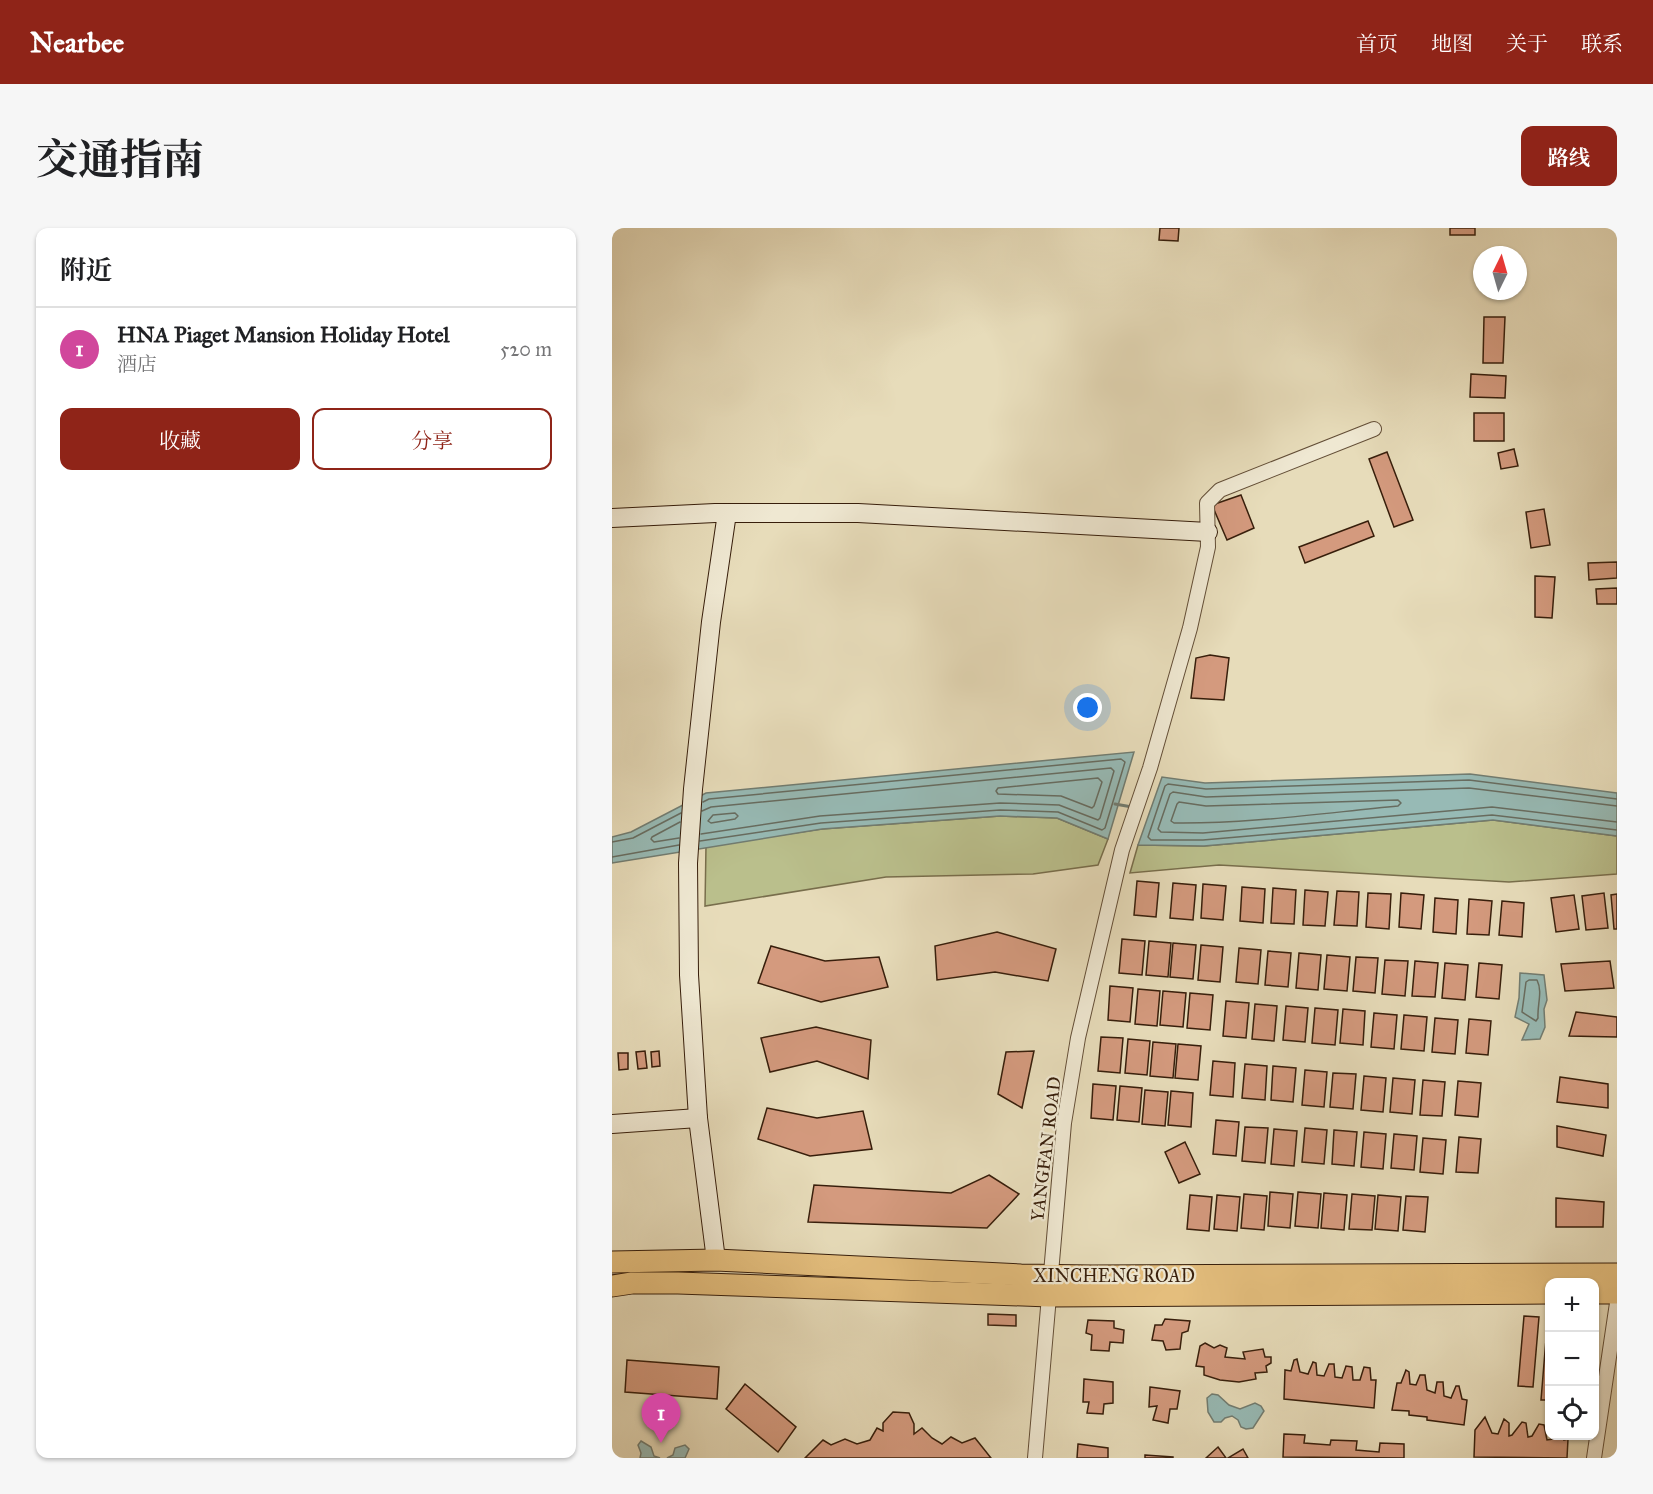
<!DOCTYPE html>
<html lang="zh">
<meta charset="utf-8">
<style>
:root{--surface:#fff;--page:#f6f6f6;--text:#202124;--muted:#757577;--line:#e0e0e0;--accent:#8f2418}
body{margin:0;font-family:"IM FELL Great Primer","Noto Serif SC",serif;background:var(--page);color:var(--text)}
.controls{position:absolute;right:18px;bottom:18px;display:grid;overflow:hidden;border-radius:12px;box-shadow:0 2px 4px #0004}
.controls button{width:54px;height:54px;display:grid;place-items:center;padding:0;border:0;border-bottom:2px solid var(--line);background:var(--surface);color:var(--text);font:30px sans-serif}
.compass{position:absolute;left:861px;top:18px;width:54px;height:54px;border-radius:50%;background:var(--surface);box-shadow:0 2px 4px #0004;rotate:5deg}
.you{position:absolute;left:476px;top:480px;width:21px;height:21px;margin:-15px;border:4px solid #fff;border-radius:50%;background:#1a73e8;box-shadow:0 0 0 9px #1a73e833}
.badge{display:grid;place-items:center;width:39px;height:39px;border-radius:50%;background:var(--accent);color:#fff;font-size:20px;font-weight:700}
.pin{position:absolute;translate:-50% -50px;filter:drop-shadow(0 2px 3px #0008)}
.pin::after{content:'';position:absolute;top:32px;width:21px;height:18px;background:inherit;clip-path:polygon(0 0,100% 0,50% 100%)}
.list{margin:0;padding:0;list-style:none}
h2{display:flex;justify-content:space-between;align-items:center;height:78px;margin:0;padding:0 24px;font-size:26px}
h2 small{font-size:20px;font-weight:400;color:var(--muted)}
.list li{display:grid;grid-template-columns:39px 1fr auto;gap:18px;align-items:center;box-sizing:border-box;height:84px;padding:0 24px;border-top:2px solid var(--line)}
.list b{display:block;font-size:22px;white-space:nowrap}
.list p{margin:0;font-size:20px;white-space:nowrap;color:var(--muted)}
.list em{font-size:20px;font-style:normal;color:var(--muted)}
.actions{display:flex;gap:12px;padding:18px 24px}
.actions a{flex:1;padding:14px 0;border:2px solid var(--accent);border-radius:12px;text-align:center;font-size:21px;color:var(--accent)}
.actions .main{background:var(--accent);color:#fff}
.icon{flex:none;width:33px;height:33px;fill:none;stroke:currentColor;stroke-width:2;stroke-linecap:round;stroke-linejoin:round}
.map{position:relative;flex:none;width:1005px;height:1230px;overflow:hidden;border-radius:12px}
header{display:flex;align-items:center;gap:36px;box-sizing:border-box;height:84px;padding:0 30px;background:var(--accent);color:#fff}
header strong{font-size:28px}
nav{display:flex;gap:33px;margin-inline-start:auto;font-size:21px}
.intro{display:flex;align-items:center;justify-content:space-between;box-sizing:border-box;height:144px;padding:0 36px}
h1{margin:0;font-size:42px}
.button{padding:15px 27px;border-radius:12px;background:var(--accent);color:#fff;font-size:21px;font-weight:700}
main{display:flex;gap:36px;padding:0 36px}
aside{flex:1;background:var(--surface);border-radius:12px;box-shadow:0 2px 4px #0004}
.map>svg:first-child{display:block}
</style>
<header>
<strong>Nearbee</strong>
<nav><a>首页</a><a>地图</a><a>关于</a><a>联系</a></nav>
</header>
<div class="intro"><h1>交通指南</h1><a class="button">路线</a></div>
<main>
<aside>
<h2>附近<small></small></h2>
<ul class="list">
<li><span class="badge" style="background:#d1479c">1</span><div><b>HNA Piaget Mansion Holiday Hotel</b><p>酒店</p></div><em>520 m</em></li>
</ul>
<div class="actions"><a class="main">收藏</a><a>分享</a></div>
</aside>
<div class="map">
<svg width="1005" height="1230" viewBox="0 0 1005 1230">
<rect width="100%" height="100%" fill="#e7dcba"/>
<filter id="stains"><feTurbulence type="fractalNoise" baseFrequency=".00333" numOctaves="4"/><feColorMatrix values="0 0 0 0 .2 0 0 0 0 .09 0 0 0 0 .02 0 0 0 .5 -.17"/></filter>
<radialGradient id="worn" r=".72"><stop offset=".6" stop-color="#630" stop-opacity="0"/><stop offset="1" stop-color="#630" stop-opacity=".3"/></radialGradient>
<!-- green -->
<g fill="#babf8c" stroke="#786e4c" stroke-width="1.5">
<polygon points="388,588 445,590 496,611 486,637 421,646 274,649 93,678 94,618 210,601"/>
<polygon points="881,592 1005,608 1005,646 897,654 607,637 518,645 526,617 592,618"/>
</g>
<!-- water -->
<g fill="#97bab5" stroke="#717c71" stroke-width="1.5">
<polygon points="522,524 496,611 445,590 388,588 210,601 0,635 0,609 19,604 94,565"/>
<polygon points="858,546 1005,565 1005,608 881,592 592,618 526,617 550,549 593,555"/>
<polygon points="908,745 932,747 935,772 932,781 933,799 928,811 910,812 917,796 903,789 907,770"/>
<polygon points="600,1166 606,1167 617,1177 628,1181 643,1175 649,1178 652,1183 641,1200 634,1201 629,1199 626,1192 620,1188 613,1190 609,1194 602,1194 596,1184 595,1170"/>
<polygon points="29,1213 39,1219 42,1228 48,1230 28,1230 29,1225 26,1217"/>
<polygon points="73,1217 77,1221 73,1230 55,1230 61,1227 63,1220"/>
</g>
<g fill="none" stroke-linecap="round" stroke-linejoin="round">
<!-- shore -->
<g stroke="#676c60" stroke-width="1.5">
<polygon points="486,550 490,554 482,578 480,580 449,568 386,566 384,563 386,560"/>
<polyline points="1005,571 857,552 594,561 556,556 553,558 536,609 539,612 591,612 880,587 1005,602"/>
<path d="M786 572 789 575 786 578C712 585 637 596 562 595L559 593 565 576 567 574 594 578Z"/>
<polyline points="1005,578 857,560 594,569 561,564 558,566 546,601 549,604 591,605 880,579 1005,594"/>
<polygon points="123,585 126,588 123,591 99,595 96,593 101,587"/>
<polyline points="89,606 208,588 388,575 447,577 486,592 488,590 502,543 499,540 99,579 90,583"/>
<polyline points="67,610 42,614 39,611 40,609 68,594"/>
<polyline points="88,613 209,595 388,582 446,584 490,602 493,600 513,534 509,531 97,571 91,574"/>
<polyline points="0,614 21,610 69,585"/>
<polyline points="0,629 67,617"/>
<path d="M917 752H925C931 764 925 777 926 790L924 793 910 784 914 754Z"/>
</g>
<!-- stream -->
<polyline stroke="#717c71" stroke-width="3" points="503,576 520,579"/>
</g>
<!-- building -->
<g fill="#d49a7e" stroke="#371e0b" stroke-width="1.5">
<polygon points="548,0 567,0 566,13 547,12"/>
<rect x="838" y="0" width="25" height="7"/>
<polygon points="872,89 893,89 891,135 871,135"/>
<polygon points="859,146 894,148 893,170 858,169"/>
<rect x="862" y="185" width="30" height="28"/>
<polygon points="902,221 906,238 889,241 886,225"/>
<polygon points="775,224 801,292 782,299 757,231"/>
<polygon points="629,267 642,300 615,312 600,277"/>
<polygon points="932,281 938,317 919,320 914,284"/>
<polygon points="756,293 762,308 693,335 687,319"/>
<polygon points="1005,334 1005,350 977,352 976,335"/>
<polygon points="923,348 943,349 940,390 923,389"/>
<polygon points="1005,360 1005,376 985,376 984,361"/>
<polygon points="598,427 617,430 612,472 579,470 584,430"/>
<polygon points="525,653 547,655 544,689 522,687"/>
<polygon points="561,655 584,657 581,692 558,690"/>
<polygon points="591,656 614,658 611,692 589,690"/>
<polygon points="630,659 653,661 651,695 628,693"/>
<polygon points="661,660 684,662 682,696 659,695"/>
<polygon points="693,662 716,664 713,698 691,697"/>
<polygon points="725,663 747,664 745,698 722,697"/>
<polygon points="756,665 779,666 777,701 754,699"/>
<polygon points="789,665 812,667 809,701 787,699"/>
<polygon points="992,665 996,700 974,702 970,668"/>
<polygon points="1005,666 1005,701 1002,701 999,667"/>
<polygon points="962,667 967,701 944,704 939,670"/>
<polygon points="823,670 846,672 844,706 821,704"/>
<polygon points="857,671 880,673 877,707 855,706"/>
<polygon points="890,673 912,675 910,709 887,707"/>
<polygon points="385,704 444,721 436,753 383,744 325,752 323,718"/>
<polygon points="510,711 533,713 530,747 507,745"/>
<polygon points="537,713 559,715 556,749 534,747"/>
<polygon points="561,715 584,717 581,751 558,749"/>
<polygon points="589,717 611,719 608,754 586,752"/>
<polygon points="159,718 213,733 267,729 276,759 209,774 146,755"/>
<polygon points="627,720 649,722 646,756 624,754"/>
<polygon points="656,723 679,725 676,759 653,757"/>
<polygon points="687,725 709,727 706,762 684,760"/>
<polygon points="715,727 738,729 735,763 712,761"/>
<polygon points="744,729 766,730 763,765 741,763"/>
<polygon points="773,732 796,733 793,768 770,766"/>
<polygon points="803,733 826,735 823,769 800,768"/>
<polygon points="998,733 1002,760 953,763 949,736"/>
<polygon points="833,735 856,737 853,772 830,770"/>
<polygon points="867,735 890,737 887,771 864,769"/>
<polygon points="498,758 521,760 518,794 496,792"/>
<polygon points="526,761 548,763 545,798 523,796"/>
<polygon points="551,763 574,765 571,799 548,797"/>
<polygon points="578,765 601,767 598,802 575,800"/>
<polygon points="614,773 637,775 634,810 611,808"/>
<polygon points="643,776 665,778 662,813 640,811"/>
<polygon points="674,778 696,780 693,814 671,812"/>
<polygon points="703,780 726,782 723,817 700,815"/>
<polygon points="731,781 753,783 751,817 728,815"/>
<polygon points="964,784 1005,789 1005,809 957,808"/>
<polygon points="762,785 785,787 782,821 759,819"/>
<polygon points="792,787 815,789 812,823 789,821"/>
<polygon points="823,790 846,792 843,826 820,824"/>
<polygon points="857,791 879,793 876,827 854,825"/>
<polygon points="204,799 259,812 256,851 205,833 158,844 149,810"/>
<polygon points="489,809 511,810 508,845 486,843"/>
<polygon points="516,811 538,813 535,847 513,845"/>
<polygon points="541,814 564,816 561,850 538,848"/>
<polygon points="566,816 589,818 586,852 563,850"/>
<polygon points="33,823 35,840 26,841 24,824"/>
<polygon points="47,823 48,838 40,839 39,824"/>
<polygon points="422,823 410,880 386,866 394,824"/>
<polygon points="6,825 16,825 16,841 7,842"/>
<polygon points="601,833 623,835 621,869 598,867"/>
<polygon points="633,836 655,838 653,872 630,870"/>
<polygon points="661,838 684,840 681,874 659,872"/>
<polygon points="693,842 715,844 712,879 690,877"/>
<polygon points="721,845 744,846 741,881 718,879"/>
<polygon points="752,848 774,850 771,884 749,882"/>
<polygon points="948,849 996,856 996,880 945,874"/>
<polygon points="781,850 803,852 800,886 778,884"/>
<polygon points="811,852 833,854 830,888 808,887"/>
<polygon points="846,853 869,855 866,889 843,887"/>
<polygon points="481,856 504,858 501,892 479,890"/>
<polygon points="508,858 530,860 527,894 505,892"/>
<polygon points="533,862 556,864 553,898 530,896"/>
<polygon points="559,863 581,865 579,899 556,897"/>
<polygon points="155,880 205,890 251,883 260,921 198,928 146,911"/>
<polygon points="604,892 627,894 624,928 601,926"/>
<polygon points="945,898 994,907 991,928 945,919"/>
<polygon points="633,899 656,900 653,935 630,933"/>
<polygon points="693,900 715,902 712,936 690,934"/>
<polygon points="662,901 685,903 682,938 659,936"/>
<polygon points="722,902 745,904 742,938 720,936"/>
<polygon points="752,904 774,906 771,941 749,939"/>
<polygon points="782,906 805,908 802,942 779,940"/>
<polygon points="847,909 869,911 866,945 844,944"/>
<polygon points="811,910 834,912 831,946 808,944"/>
<polygon points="573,914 588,946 567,955 553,924"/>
<polygon points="377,947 407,966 375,1000 196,994 202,957 339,965"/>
<polygon points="658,964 681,966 678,1000 656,998"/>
<polygon points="686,964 709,966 706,1000 683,998"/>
<polygon points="712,965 735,967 732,1002 709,1000"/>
<polygon points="632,966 655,968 652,1002 629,1000"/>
<polygon points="740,966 763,968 760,1002 737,1001"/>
<polygon points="578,967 600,969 597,1003 575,1001"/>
<polygon points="605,967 628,969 625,1003 602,1001"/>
<polygon points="766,967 789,969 786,1003 763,1001"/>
<polygon points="794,968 816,969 813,1004 791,1002"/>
<polygon points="944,970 992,974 991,999 944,999"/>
<polygon points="376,1086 404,1087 404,1098 376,1097"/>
<polygon points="912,1088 927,1089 921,1159 906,1158"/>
<polygon points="553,1091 578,1093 576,1103 570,1105 568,1121 554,1122 551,1113 540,1112 543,1097 550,1097"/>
<polygon points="476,1092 502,1093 502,1100 512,1102 511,1115 498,1114 497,1123 479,1122 480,1107 474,1105"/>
<polygon points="935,1099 938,1099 938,1172 929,1172"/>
<polygon points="593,1115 602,1120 608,1117 615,1120 613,1129 633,1131 631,1124 651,1121 653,1129 659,1129 659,1135 654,1138 655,1144 643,1145 644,1151 627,1154 608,1152 592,1147 592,1139 584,1138 588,1118"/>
<polygon points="685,1131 688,1144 696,1146 701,1134 704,1135 705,1147 712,1148 717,1136 722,1136 723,1149 730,1150 734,1138 740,1139 741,1152 748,1152 752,1139 758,1140 759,1152 764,1152 762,1180 672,1171 673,1142 679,1143 682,1132"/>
<polygon points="15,1132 107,1139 105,1171 13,1164"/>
<polygon points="794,1142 797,1144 798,1156 804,1157 808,1147 813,1147 815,1162 823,1165 825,1154 831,1154 832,1168 839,1170 844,1158 847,1158 850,1171 855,1172 852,1197 815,1192 815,1189 797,1187 797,1183 780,1182 785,1155 789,1155"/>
<polygon points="472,1151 501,1154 501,1175 492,1176 491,1186 475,1185 477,1174 471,1174"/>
<polygon points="133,1156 184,1199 166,1224 114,1181"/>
<polygon points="538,1159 568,1163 565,1181 558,1181 556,1195 541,1192 545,1178 537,1179"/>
<polygon points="281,1184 297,1185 302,1196 302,1206 310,1200 320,1210 330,1216 339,1209 350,1215 363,1210 379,1230 193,1230 211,1212 219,1217 233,1211 245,1216 258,1212 265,1200 271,1203 271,1195"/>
<polygon points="873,1189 880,1205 886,1206 892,1191 897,1195 897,1208 900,1207 910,1194 914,1195 916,1209 920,1208 927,1196 932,1197 935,1212 941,1211 943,1208 952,1208 952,1212 956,1211 955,1230 862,1229 863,1202"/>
<polygon points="672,1206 693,1207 692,1215 718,1217 719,1212 745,1213 744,1222 767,1224 768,1215 792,1216 792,1230 671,1229"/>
<polygon points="466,1216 496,1220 496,1230 465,1230"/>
<polygon points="606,1219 614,1230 594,1230"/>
<polygon points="631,1221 636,1230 616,1230"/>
<polygon points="533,1227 561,1229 561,1230 533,1230"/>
</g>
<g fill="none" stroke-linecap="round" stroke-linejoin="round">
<!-- street casing -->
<g stroke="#634e37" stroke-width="16">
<g id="street">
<polyline points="423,1230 452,895 466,810 510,622 538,540 578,400 596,319 595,275 608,262 762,201"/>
<polyline points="982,1230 1005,1075"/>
</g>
</g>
<!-- secondary casing -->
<g stroke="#371e0b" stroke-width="20">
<g id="secondary">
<polyline points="0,290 103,285 246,285 596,304"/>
<polyline points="0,896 86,890"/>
<polyline points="104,1032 86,890 77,747 76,635 81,561 99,394 115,285"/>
</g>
</g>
<!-- primary casing -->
<g stroke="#371e0b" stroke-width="23">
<g id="primary">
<polyline points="0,1034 104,1032 409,1047 480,1048 1005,1046"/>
<polyline points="0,1058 20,1055 66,1055 437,1068 938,1065"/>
<polyline points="982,1065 1005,1065"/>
</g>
</g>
<!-- street -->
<use href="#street" stroke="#efe8d2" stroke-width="14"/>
<!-- secondary -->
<use href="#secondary" stroke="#efe8d2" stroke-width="18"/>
<!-- primary -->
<use href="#primary" stroke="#e4be7d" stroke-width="21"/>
</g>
<g text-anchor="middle" stroke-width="4.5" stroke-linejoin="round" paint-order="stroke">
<!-- street labels -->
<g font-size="18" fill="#371e0b" stroke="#efe8d2">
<text transform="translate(434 921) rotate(-83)" y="6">YANGFAN ROAD</text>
<text x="502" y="1054">XINCHENG ROAD</text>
</g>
</g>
<rect width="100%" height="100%" filter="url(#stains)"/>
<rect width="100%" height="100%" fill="url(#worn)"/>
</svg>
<div class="controls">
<button>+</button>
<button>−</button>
<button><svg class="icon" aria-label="locate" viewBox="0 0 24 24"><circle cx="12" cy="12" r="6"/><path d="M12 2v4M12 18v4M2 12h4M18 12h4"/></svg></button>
</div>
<svg class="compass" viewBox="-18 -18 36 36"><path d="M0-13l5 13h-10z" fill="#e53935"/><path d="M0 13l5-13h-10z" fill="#757577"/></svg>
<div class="you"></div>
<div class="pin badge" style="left:49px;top:1215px;background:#d1479c">1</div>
</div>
</main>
